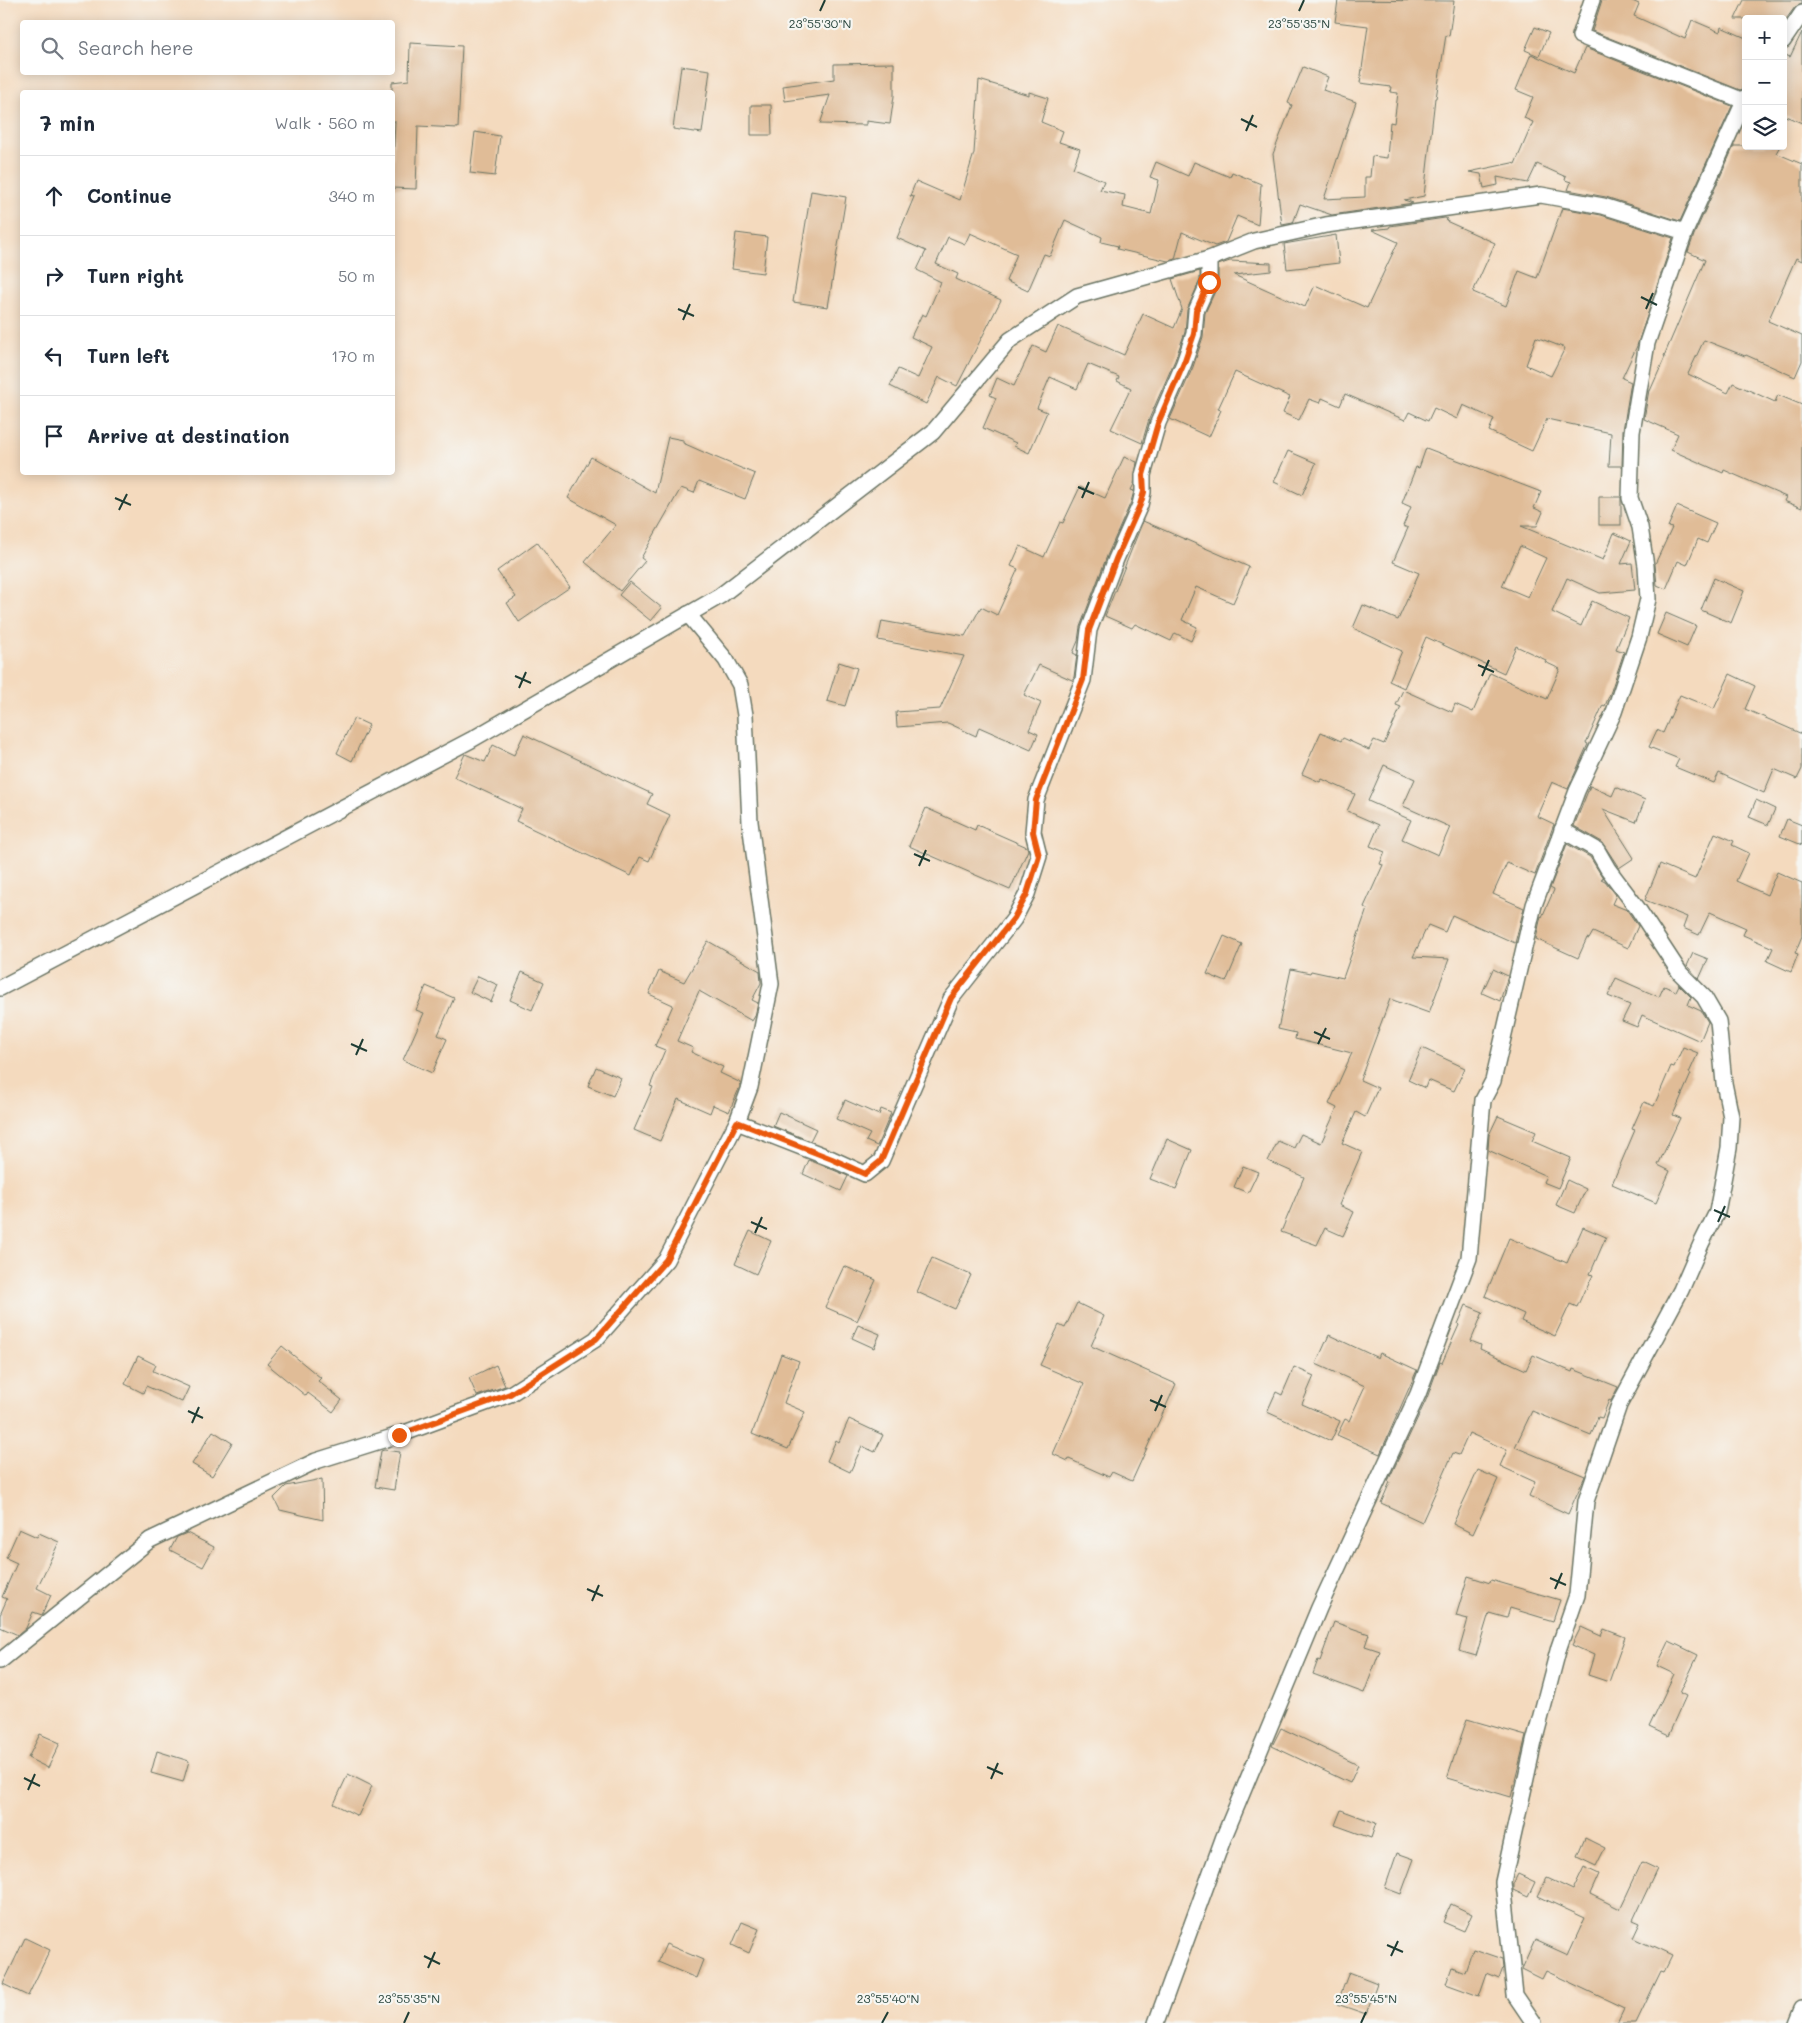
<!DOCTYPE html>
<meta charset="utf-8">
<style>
:root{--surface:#fff;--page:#f2f2f3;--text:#1f2937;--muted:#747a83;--line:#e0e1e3}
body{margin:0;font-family:Mali,sans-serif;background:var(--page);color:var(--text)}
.controls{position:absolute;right:15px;top:15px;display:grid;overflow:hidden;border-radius:5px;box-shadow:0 2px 12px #0003}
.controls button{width:45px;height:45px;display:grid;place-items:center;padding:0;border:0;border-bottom:1px solid var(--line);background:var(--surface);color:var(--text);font:25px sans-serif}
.stop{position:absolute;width:15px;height:15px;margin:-11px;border:4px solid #ea580c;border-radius:50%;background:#fff}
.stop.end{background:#ea580c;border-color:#fff;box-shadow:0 1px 5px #0008}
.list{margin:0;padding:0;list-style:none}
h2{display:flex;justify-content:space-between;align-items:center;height:65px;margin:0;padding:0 20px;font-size:21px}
h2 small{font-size:16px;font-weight:400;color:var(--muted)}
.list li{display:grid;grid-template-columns:32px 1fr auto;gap:15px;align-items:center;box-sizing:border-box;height:80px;padding:0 20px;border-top:1px solid var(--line)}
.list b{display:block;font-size:19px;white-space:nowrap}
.list em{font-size:16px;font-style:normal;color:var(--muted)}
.icon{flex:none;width:28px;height:28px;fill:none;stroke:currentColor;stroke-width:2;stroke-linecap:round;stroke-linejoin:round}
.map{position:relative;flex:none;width:1802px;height:2023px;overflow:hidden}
.search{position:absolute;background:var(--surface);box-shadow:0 2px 12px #0003;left:20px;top:20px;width:375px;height:55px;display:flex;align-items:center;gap:12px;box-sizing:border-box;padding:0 18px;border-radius:5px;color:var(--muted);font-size:19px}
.panel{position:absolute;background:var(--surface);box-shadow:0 2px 12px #0003;left:20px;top:90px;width:375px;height:385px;border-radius:5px}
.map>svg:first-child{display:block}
</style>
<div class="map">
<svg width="1802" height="2023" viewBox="0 0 1802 2023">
<rect width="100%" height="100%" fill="#f6f6f2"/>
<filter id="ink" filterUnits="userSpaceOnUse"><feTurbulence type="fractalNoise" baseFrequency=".02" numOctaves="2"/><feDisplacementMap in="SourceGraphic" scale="10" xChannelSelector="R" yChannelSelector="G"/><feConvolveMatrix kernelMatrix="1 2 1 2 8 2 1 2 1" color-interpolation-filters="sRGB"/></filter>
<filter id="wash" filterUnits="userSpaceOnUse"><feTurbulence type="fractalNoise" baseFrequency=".0096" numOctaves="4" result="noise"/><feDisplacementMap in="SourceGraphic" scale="20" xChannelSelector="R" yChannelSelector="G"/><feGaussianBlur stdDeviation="1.12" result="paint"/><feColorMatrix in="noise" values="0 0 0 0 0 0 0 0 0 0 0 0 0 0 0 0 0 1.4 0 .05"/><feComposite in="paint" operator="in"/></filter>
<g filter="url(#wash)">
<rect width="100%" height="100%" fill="#f4dabe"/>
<g id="blocks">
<!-- building -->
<g fill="#e0bc97" fill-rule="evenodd">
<polygon points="1338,0 1454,1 1449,36 1446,35 1436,98 1435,98 1424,196 1404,200 1413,203 1332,215 1300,204 1293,223 1282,225 1273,154 1292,105 1288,103 1303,67 1328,77 1323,90 1356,102 1324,199 1365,197 1365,177 1370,177 1372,156 1387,158 1390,122 1394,123 1398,93 1390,92 1391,87 1360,83 1368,26 1335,22"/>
<polygon points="1602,0 1630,0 1639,4 1634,16 1685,39 1692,20 1720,32 1721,27 1746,38 1746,88 1740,90 1592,31"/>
<polygon points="1744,0 1802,0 1802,4 1795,7 1784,22 1783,19 1735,19"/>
<polygon points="1535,27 1549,33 1539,56 1525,50"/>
<polygon points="1802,32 1802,123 1783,115 1783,54 1790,57"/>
<polygon points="410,43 462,46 458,128 418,126 416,189 392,188 395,121 392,121 392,82 409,80"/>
<polygon points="1585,48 1732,106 1680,221 1606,197 1568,190 1571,182 1565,180 1566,177 1537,164 1528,183 1497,177 1498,185 1484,188 1481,174 1469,172 1512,163 1515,164 1533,122 1524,118 1533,97 1516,90 1531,54 1574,73"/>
<polygon points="894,63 894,96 890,124 866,121 866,125 820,124 830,95 785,101 783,86 834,79 834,64"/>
<polygon points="681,66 710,70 702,133 673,129"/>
<polygon points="979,80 1029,95 1029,92 1048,98 1041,122 1063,131 1059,142 1080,149 1073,168 1104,181 1100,190 1125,195 1123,207 1151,214 1159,180 1150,177 1156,162 1188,176 1194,162 1230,177 1232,172 1261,184 1258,225 1237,216 1226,242 1215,246 1182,232 1175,259 1168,261 1117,249 1118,246 1101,242 1102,237 1065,220 1050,256 1044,254 1028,291 1006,281 1017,254 970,233 965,244 948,237 936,264 958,274 956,279 1001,300 957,386 939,377 926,404 890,386 898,369 918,378 932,347 911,337 922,314 926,316 941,282 917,270 926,251 897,238 914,197 910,196 916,181 960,200 974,153"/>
<polygon points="751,105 771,105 772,135 751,135"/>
<polygon points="475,132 500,136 495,176 470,173"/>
<polygon points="1734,146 1780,146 1776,153 1802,164 1802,261 1796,258 1768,321 1802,336 1802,361 1795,377 1746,355 1745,356 1704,340 1688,374 1728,393 1733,383 1775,402 1778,395 1802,405 1802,508 1784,501 1786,497 1724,470 1723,473 1671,450 1678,434 1644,419 1649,390 1650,391 1665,357 1664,356 1705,260 1688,252 1694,235"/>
<polygon points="811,191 846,197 828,307 793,302"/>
<path d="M1562 208 1601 215 1673 238 1637 346 1622 378 1631 382 1623 430 1622 466H1609L1611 433 1547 419 1532 451 1489 431 1494 419 1463 405 1457 419 1434 408 1428 421 1409 412 1405 420 1345 394 1340 406 1322 398 1320 403 1309 399 1299 420 1283 413 1290 397 1235 372 1218 409 1221 410 1209 437 1170 419 1193 367 1203 337 1205 313 1218 285V265L1230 261 1271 263V271L1234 275 1305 307 1315 285 1367 308 1398 242 1372 230 1389 228 1390 226 1445 218 1447 219 1446 221 1495 243 1473 292 1506 306 1519 271 1537 278ZM1536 337 1565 348 1551 376 1526 365Z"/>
<polygon points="736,233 767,237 763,273 732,269"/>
<polygon points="1336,235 1339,263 1287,269 1284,244"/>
<polygon points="1200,271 1200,280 1187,310 1185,332 1175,360 1149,419 1142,443 1111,429 1131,388 1117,381 1119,377 1088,364 1077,389 1050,377 1037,408 1047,412 1029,453 1014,446 1016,443 983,428 996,398 990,395 997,378 1014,386 1033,346 1046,352 1058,326 1124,355 1143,314 1174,328 1182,309 1172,279"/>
<polygon points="668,437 683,440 683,443 710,455 755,474 745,499 699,481 694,493 681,488 641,558 645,561 620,591 585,562 616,525 568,498 591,457 655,493"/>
<path d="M1426 448 1541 492 1534 508 1543 512 1537 526H1521L1603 560 1614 533 1631 541 1621 564 1632 563 1635 590 1600 593 1567 578 1552 612 1581 626 1592 601 1629 618 1616 649 1624 652 1611 691 1605 706 1603 705 1586 743 1588 744 1568 789 1552 782 1537 816 1554 824 1535 875 1507 863 1493 894 1524 908 1515 943 1452 915 1445 932 1428 925 1413 957 1449 959 1429 1013 1390 999 1360 1080 1378 1088 1365 1117 1356 1112 1342 1143 1362 1152 1339 1205 1354 1212 1343 1236 1325 1228 1317 1245 1281 1232 1304 1177 1268 1161 1278 1141 1294 1148 1301 1134 1321 1143 1337 1108 1329 1104 1352 1053 1295 1039 1296 1033 1278 1029 1291 969 1310 973 1311 971 1343 978 1367 909 1364 907 1383 865 1380 864 1385 852 1370 846 1379 825 1347 811 1355 794 1322 779 1320 782 1302 774 1321 732 1341 741 1343 738 1369 750 1374 740 1384 744 1401 707 1396 705 1403 690 1452 712 1455 704 1473 712 1490 673 1547 699 1560 669 1545 662 1546 660 1516 646 1504 673 1426 637 1404 688 1389 681 1402 651 1353 628 1363 605 1398 620 1419 573 1393 562 1408 528 1403 526 1411 507 1402 503 1416 467 1419 468ZM1520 546 1546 558 1528 597 1502 586ZM1384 765 1415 779 1403 806 1450 827 1438 855 1402 839 1411 820 1368 801Z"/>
<polygon points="1288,451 1316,463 1302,495 1274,482"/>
<polygon points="1124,457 1137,462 1134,484 1131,490 1134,491 1131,502 1107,556 1080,627 1078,641 1073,653 1077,655 1074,677 1072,680 1039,665 1024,695 1041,703 1029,730 1038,734 1031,750 979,727 976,736 948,723 897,727 896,712 940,709 964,656 878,640 882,621 965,636 981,607 997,615 1018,569 1011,566 1020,546 1044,557 1060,522 1063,523 1080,487 1105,498"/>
<rect x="1599" y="497" width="22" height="28"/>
<polygon points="1677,506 1716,523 1707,543 1698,539 1687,565 1678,561 1666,589 1657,585 1655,564 1672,528 1668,527"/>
<polygon points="1143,521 1249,567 1233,603 1196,587 1182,620 1197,627 1191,641 1175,633 1171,641 1135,624 1132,628 1105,616"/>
<polygon points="537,542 570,587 519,622 507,603 516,597 497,571"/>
<polygon points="1714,578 1744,591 1731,623 1701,610"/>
<polygon points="630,582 662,608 651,621 619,595"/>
<polygon points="1666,613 1696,626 1687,647 1657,634"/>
<polygon points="839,662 857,668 845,706 827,701"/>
<polygon points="1730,674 1755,686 1745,709 1802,734 1802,769 1797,779 1774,769 1764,793 1719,773 1714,783 1675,767 1679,759 1649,747 1657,730 1663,733 1680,695 1714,709"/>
<polygon points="354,718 369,725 352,761 337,753"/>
<polygon points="524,734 652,794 647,804 670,815 649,861 640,857 631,876 516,821 522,809 454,777 465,754 485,762 493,745 514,755"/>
<polygon points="1590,786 1612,796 1616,787 1645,800 1636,822 1603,809 1634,858 1619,868 1602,842 1574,826"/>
<polygon points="1756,800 1775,809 1768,825 1749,817"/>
<polygon points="926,808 975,830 977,825 1027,847 1028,850 1010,890 909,846"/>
<polygon points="1787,819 1802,825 1802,845 1780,836"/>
<polygon points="1715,833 1734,841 1732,845 1749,853 1736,881 1767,895 1777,872 1802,883 1802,936 1795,953 1798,954 1791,972 1767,961 1773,948 1743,935 1746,928 1710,912 1699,935 1683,928 1687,917 1645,900 1660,864 1695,879"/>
<polygon points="1567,844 1590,857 1603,878 1601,879 1605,881 1616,895 1612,904 1627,910 1638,926 1628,948 1593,932 1589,939 1587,938 1578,958 1536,939 1541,916 1542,917 1554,890 1550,888"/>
<polygon points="1224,936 1242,944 1226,982 1207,974"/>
<polygon points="708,941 760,971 761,983 752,1000 758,1003 755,1016 752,1021 699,991 677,1041 693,1048 691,1052 723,1067 720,1073 741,1083 741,1084 729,1112 713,1105 710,1113 678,1099 660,1141 634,1130 653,1087 650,1086 665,1050 655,1046 673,1005 649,994 659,971 684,982"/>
<polygon points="1693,953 1708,959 1699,979 1687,966"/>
<polygon points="1493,969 1508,976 1500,1001 1482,993"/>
<polygon points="522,972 544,982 532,1010 510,1000"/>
<polygon points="478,976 498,985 491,1002 470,992"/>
<polygon points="1616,978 1659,997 1664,986 1676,991 1679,985 1691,997 1688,1005 1701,1011 1708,1022 1700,1041 1642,1015 1637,1027 1622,1021 1630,1005 1608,996"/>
<polygon points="426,986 454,998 438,1035 447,1039 432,1073 403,1060 424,1013 416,1010"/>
<polygon points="1683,1047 1698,1053 1689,1073 1691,1074 1673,1115 1680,1118 1658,1165 1670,1171 1656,1203 1612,1184 1635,1130 1632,1129 1644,1102 1654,1106 1671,1066 1674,1067"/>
<polygon points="1422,1048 1465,1068 1454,1091 1428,1080 1425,1088 1408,1080"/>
<polygon points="596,1067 621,1078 613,1096 588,1086"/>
<polygon points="845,1100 879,1115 881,1109 891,1113 877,1146 866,1141 870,1134 836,1119"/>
<polygon points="779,1112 816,1129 810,1141 773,1126"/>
<polygon points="1498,1116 1536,1132 1532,1141 1571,1158 1558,1188 1543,1182 1546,1176 1488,1150 1489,1135"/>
<polygon points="1167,1139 1192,1150 1176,1189 1150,1179"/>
<polygon points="809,1160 848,1176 841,1191 803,1174"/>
<polygon points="1243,1166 1258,1172 1248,1193 1234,1187"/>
<polygon points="1567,1180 1586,1189 1575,1213 1556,1205"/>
<polygon points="1583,1227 1606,1237 1590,1274 1593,1275 1586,1290 1585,1289 1577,1307 1570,1304 1555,1336 1521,1321 1524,1314 1485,1296 1509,1238 1567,1263"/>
<polygon points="750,1231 771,1241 756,1274 735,1264"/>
<polygon points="932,1258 971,1275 955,1309 917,1292"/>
<polygon points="844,1266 876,1280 857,1321 825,1307"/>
<polygon points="1077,1303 1104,1316 1091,1346 1176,1384 1132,1481 1112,1472 1109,1477 1069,1459 1068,1461 1053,1454 1084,1384 1040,1365 1059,1325 1065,1328"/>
<polygon points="1466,1305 1483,1312 1471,1341 1481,1345 1480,1349 1526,1370 1533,1355 1572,1372 1573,1369 1618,1387 1611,1401 1609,1400 1602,1418 1598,1417 1591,1435 1532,1411 1515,1447 1585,1476 1568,1514 1529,1496 1535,1482 1500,1466 1507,1450 1469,1433 1459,1455 1453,1453 1422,1522 1381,1503 1390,1482 1388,1481 1427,1398 1440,1362 1442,1363 1459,1325 1458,1324"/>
<polygon points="858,1325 880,1334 874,1348 852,1338"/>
<polygon points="1329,1335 1378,1358 1380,1353 1417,1370 1380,1454 1337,1435 1345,1419 1349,1421 1365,1386 1316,1364"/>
<polygon points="282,1346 321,1378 318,1381 342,1400 333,1412 308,1393 306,1396 267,1364"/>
<polygon points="781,1354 799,1361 784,1403 805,1412 788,1449 752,1434"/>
<polygon points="138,1356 156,1365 153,1371 189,1387 182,1402 146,1386 143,1393 125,1384"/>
<polygon points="496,1365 505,1386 477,1396 469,1378"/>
<polygon points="1294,1367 1314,1376 1302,1404 1340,1421 1331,1441 1267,1412 1276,1392 1282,1395"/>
<polygon points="849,1419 883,1435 875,1452 862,1446 850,1472 827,1461 836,1440 839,1442"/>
<polygon points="213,1431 232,1443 212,1476 192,1464"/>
<polygon points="384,1450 400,1452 394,1490 375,1487 381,1451"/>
<polygon points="1478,1470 1498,1479 1473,1534 1453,1524"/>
<polygon points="322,1479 323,1520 280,1510 274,1498 286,1486"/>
<polygon points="19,1529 37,1537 39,1533 59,1542 37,1588 51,1595 42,1615 33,1612 26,1628 18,1635 0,1627 0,1615 7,1599 2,1597 17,1563 6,1558"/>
<polygon points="187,1533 214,1547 203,1567 170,1550 177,1537"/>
<polygon points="1468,1576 1490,1583 1491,1580 1560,1600 1553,1621 1510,1608 1507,1618 1489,1613 1476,1656 1459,1651 1468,1619 1456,1616"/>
<polygon points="1334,1622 1369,1634 1365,1646 1380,1651 1364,1693 1313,1674 1318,1660 1320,1661"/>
<polygon points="1581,1627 1601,1636 1604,1629 1625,1637 1609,1682 1588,1675 1594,1655 1572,1645"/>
<polygon points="1669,1641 1698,1655 1680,1693 1686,1696 1668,1736 1649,1727 1674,1674 1657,1666"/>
<polygon points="1467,1719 1526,1736 1511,1797 1447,1778"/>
<polygon points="1281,1728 1358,1765 1350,1783 1272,1746"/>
<polygon points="40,1734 60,1743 48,1768 28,1758"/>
<polygon points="157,1751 189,1761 183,1782 151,1773"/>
<polygon points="348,1774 372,1786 358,1816 334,1804"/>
<polygon points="1341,1810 1376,1823 1371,1838 1335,1825"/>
<polygon points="1585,1838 1605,1848 1596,1866 1577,1857"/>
<polygon points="1397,1853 1414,1859 1401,1894 1385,1888"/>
<polygon points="1642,1862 1657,1869 1633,1920 1640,1923 1633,1938 1672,1956 1664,1972 1661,1971 1636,2023 1617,2023 1624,2008 1546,1971 1542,1979 1522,1969 1535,1940 1568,1955 1585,1918 1538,1896 1547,1878 1573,1890 1584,1867 1599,1874 1590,1894 1620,1909"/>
<polygon points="1518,1874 1535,1882 1528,1897 1513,1890 1513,1884"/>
<polygon points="1451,1904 1472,1914 1464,1931 1443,1922"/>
<polygon points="742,1922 759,1929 749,1953 732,1945"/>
<polygon points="25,1938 50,1950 28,1996 3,1984"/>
<polygon points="666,1944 703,1960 696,1978 658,1962"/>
<polygon points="1473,1949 1502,1959 1503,1967 1499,1978 1487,1973 1479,1996 1446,1984 1452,1967 1465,1972"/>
<polygon points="1349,1972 1377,1983 1366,2014 1337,2004"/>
</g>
</g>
</g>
<g filter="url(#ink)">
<use href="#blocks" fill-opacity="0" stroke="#6a7464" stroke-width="1"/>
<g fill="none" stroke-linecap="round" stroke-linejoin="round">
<!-- minor casing -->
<g stroke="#6a7464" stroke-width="18">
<g id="minor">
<polyline points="1592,0 1580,36 1744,101"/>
<polyline points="1783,41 1802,13"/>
<polyline points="0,988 471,740 720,596 933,432 1010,340 1077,296 1209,259 1254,241 1326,225 1541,195 1603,206 1685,232"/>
<polyline points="737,1122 832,1159 865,1174 881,1161 951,999 1014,919 1027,894 1039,856 1033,832 1036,800 1083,680 1089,630 1116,559 1140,505 1143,492 1143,475 1158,423 1184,363 1194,334 1196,311 1209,282 1209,259"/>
<polyline points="0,1661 150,1540 316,1461 399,1435 510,1394 596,1339 666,1260 737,1122 750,1087 771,984 750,822 745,715 740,685 726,660 688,614"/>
<polyline points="1156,2023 1223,1839 1319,1608 1418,1394 1469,1258 1483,1100 1493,1081 1534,905 1577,791 1614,712 1639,637 1648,599 1646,566 1640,527 1630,498 1632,432 1647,343 1685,232 1746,97"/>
<polyline points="1534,2023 1515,1995 1503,1882 1534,1742 1559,1647 1577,1595 1586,1501 1619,1405 1681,1290 1701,1244 1717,1212 1729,1148 1731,1117 1724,1083 1718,1021 1704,997 1680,973 1638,909 1608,869 1597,850 1562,830"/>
<polyline points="1796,2023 1802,2008"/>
</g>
</g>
<!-- minor -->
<use href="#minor" stroke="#fff" stroke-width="15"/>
</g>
</g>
<g fill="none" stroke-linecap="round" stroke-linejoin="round" filter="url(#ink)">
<!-- route -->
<polyline stroke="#ea580c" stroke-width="6" points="399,1435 510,1394 596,1339 666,1260 737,1122 832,1159 865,1174 881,1161 951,998 1014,918 1027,894 1039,856 1033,832 1036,800 1083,680 1089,630 1116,559 1140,505 1144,492 1143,475 1158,423 1184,363 1194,334 1196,311 1209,282"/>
</g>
<!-- ticks -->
<path fill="none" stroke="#1f3d34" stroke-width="2" d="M820 11 825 0M1299 11 1304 0M1241 119 1257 127M1246 131 1253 115M1641 297 1657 305M678 309 694 316M1646 309 1653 293M683 320 690 304M1078 487 1094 494M115 498 131 505M1082 498 1089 482M119 510 127 494M1478 665 1494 672M515 676 531 683M1482 676 1489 660M519 688 526 672M914 854 930 861M919 866 926 850M1314 1032 1330 1039M351 1044 367 1051M1318 1044 1326 1028M356 1055 363 1039M1714 1210 1730 1217M751 1222 767 1229M1718 1222 1725 1206M755 1233 762 1217M1150 1400 1166 1407M188 1411 203 1418M1155 1411 1162 1395M192 1423 199 1407M1550 1578 1566 1585M587 1589 603 1596M1555 1589 1562 1573M592 1601 599 1585M987 1767 1003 1774M24 1778 40 1786M991 1779 998 1763M28 1790 35 1774M1387 1945 1403 1952M424 1956 440 1964M1391 1956 1398 1941M428 1968 435 1952M404 2023 409 2012M882 2023 888 2012M1361 2023 1366 2012"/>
<g font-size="12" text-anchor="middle" fill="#1f3d34" stroke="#f6f6f2" stroke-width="4.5" stroke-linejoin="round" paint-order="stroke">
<text x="1299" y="28">23°55'35"N</text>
<text x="820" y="28">23°55'30"N</text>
<text x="409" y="2003">23°55'35"N</text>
<text x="888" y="2003">23°55'40"N</text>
<text x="1366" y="2003">23°55'45"N</text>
</g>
</svg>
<div class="controls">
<button>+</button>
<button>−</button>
<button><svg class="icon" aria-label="layers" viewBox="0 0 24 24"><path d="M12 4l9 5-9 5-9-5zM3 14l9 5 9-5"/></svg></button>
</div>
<div class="stop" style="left:1209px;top:282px"></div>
<div class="stop end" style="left:399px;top:1435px"></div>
<div class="search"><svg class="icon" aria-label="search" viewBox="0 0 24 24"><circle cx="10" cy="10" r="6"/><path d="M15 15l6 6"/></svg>Search here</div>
<section class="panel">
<h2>7 min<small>Walk · 560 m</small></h2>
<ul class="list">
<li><svg class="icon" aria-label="ahead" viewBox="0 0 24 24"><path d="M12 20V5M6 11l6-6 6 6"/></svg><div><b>Continue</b></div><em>340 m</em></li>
<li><svg class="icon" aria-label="right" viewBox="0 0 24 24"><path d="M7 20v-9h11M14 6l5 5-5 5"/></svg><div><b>Turn right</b></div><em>50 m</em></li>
<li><svg class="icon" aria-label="left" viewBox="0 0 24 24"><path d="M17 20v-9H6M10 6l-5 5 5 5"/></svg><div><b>Turn left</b></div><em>170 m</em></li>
<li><svg class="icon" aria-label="arrive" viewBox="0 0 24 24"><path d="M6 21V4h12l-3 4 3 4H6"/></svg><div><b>Arrive at destination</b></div></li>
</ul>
</section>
</div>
